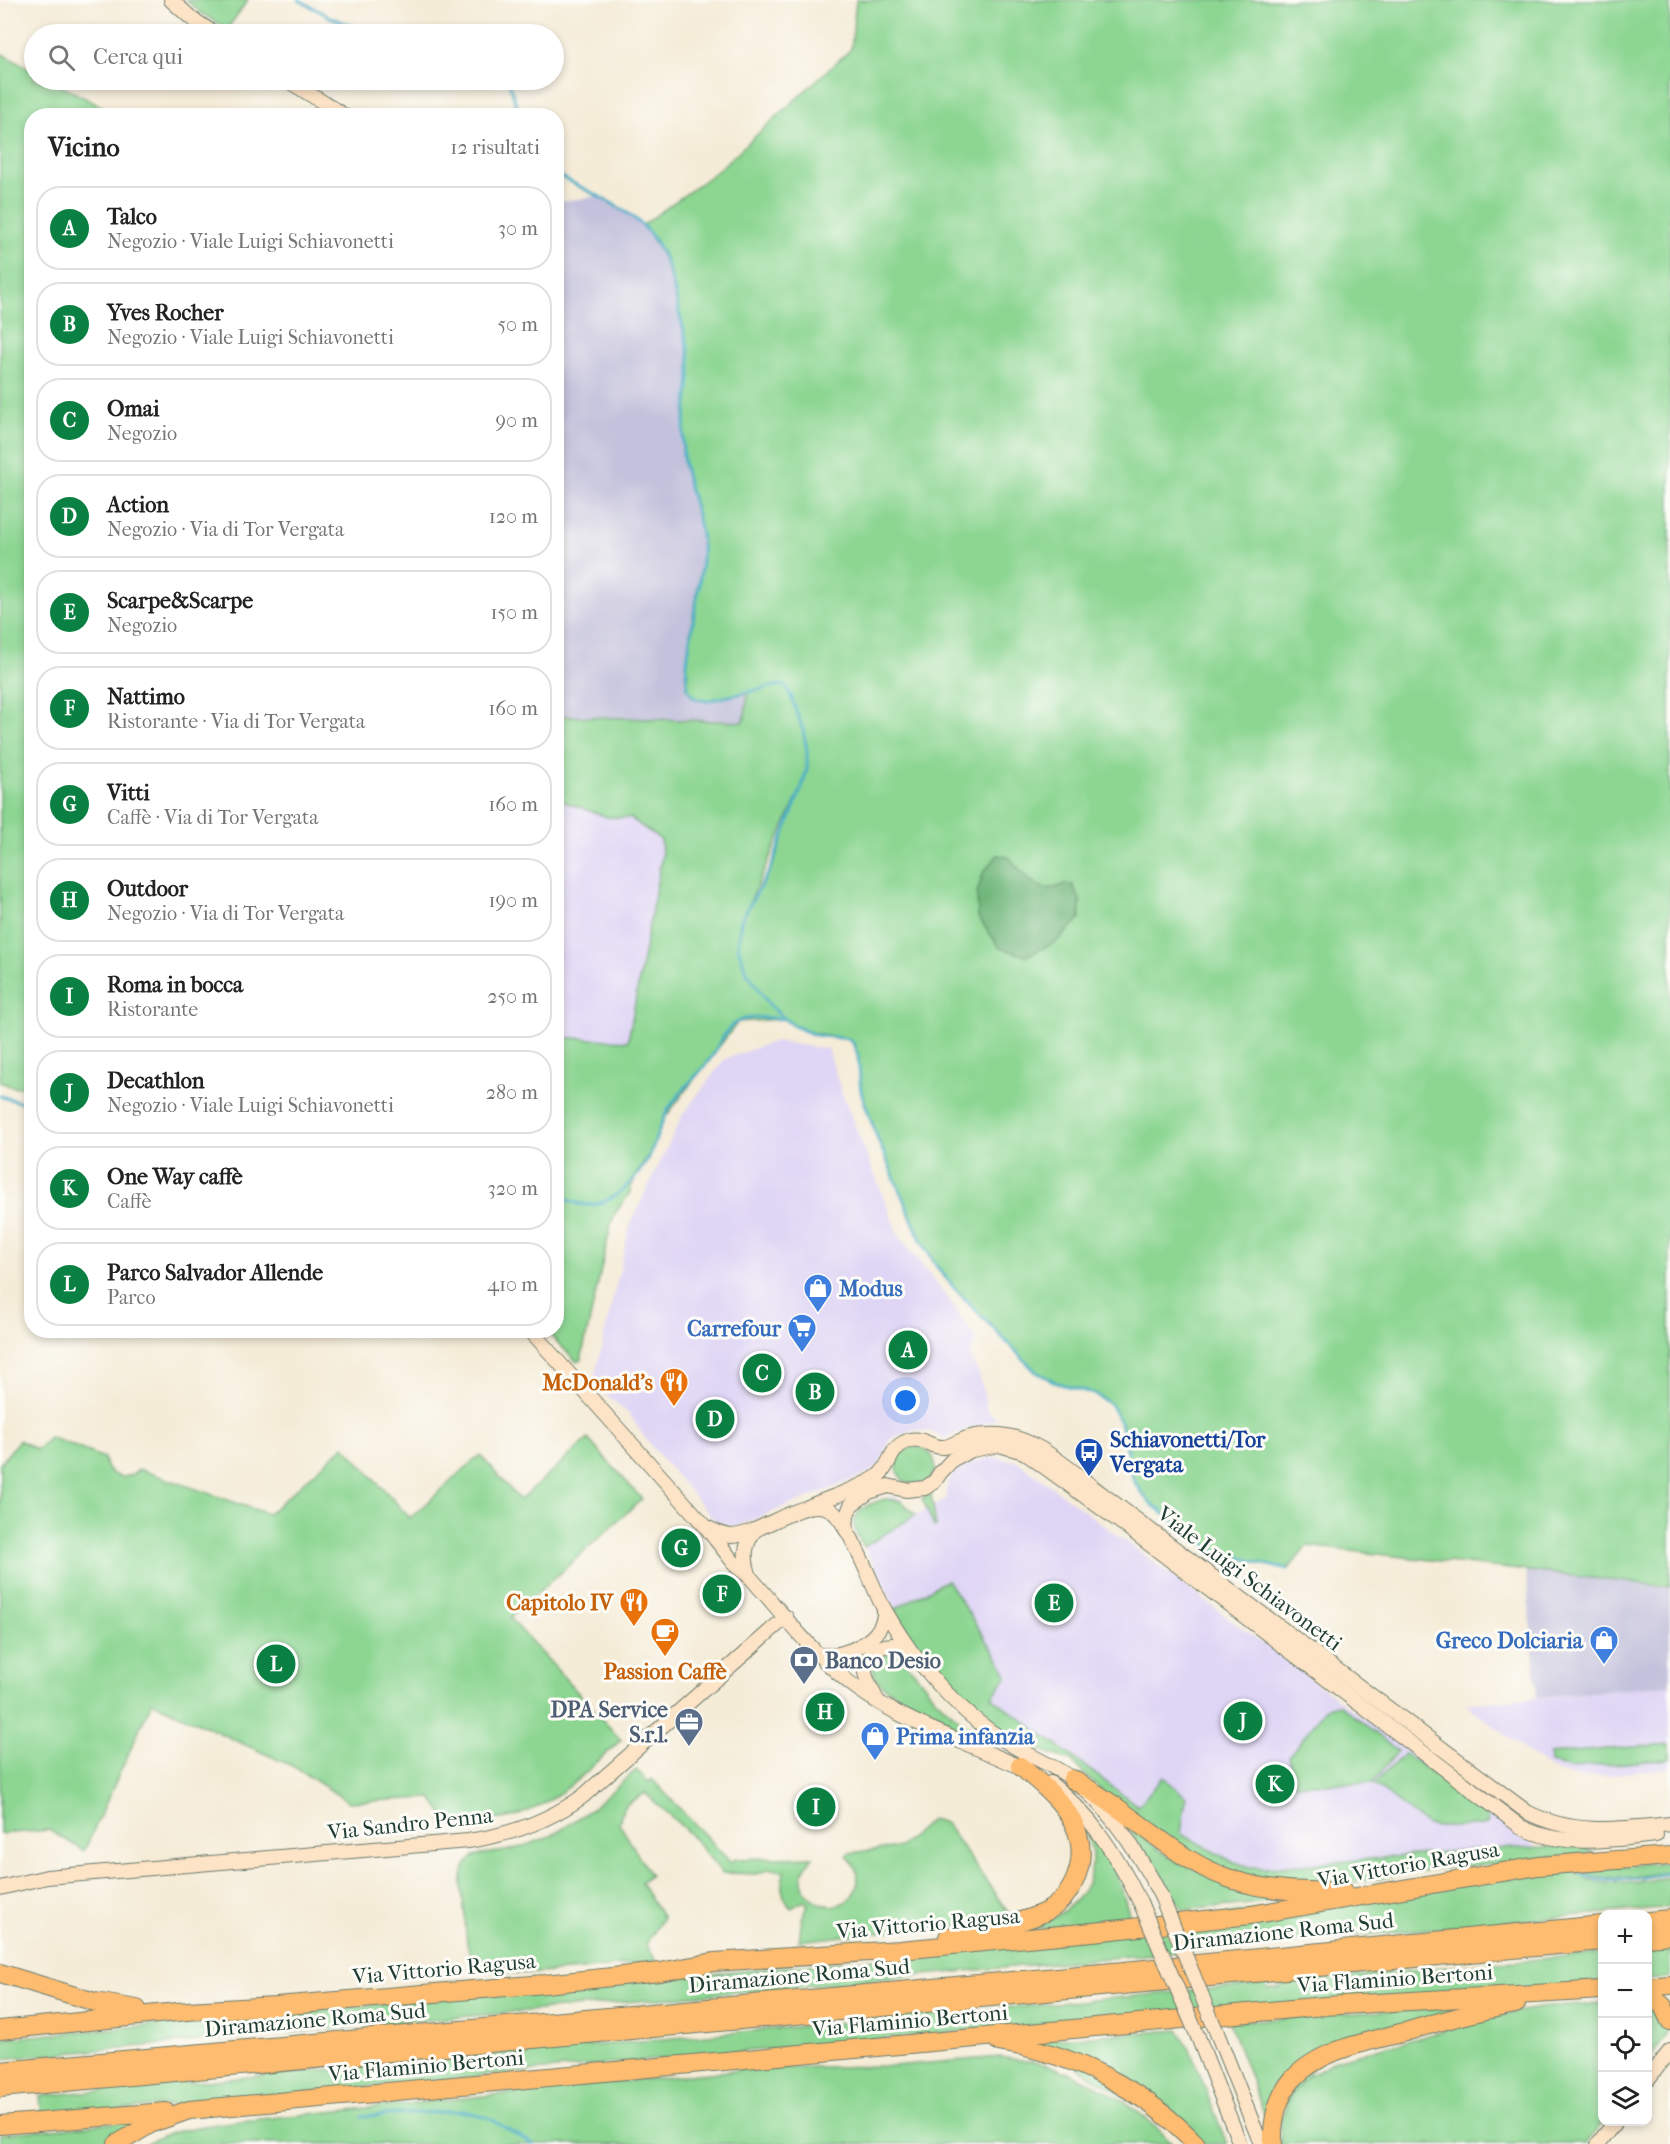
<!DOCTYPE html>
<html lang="it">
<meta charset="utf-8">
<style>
:root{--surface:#fff;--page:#f6f6f6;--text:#222;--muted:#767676;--line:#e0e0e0;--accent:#0b8043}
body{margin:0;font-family:"IM FELL French Canon",serif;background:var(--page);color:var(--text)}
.controls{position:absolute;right:18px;bottom:18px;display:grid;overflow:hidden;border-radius:12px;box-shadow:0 3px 9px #0003}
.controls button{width:54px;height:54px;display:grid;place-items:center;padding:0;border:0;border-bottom:2px solid var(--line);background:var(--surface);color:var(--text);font:30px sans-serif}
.you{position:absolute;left:906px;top:1401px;width:21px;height:21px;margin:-15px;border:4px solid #fff;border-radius:50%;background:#1a73e8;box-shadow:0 0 0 9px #1a73e833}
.badge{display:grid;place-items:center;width:39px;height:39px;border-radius:50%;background:var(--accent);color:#fff;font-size:20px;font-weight:700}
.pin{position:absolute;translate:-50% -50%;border:3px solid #fff;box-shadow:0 2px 6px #0006}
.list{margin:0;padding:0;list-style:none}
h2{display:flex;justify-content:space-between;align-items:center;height:78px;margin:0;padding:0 24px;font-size:26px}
h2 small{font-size:20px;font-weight:400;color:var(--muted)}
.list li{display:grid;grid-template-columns:39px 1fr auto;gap:18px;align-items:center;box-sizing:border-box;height:84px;margin:0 12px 12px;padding:0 12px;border:2px solid var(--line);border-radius:24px}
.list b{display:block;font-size:22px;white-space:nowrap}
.list p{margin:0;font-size:20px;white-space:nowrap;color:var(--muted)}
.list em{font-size:20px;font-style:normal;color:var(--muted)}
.icon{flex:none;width:33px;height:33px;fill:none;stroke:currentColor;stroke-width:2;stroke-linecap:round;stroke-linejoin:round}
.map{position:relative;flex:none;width:1670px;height:2144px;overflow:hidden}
.search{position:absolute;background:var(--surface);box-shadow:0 3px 9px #0003;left:24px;top:24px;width:540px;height:66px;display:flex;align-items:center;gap:15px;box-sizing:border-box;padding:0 21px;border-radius:33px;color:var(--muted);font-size:22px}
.panel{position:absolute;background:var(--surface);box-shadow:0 3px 9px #0003;left:24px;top:108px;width:540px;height:1230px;border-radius:24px}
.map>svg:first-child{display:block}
</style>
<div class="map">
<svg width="1670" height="2144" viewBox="0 0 1670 2144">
<rect width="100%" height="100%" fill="#fdfcf7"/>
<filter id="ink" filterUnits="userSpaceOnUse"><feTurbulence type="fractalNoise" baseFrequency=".0167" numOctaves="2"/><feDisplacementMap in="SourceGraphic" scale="12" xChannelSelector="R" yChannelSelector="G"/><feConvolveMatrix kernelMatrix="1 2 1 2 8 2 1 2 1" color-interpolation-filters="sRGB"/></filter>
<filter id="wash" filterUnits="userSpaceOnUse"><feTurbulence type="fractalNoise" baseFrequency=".008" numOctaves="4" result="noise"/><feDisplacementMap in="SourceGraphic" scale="24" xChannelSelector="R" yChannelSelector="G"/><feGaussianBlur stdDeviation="1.35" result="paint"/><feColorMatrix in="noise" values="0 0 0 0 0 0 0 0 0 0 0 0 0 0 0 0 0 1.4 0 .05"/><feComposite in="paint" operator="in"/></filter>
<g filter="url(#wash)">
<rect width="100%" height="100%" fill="#f5ecd8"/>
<!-- built -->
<g fill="#dfd5f5">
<polygon points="557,799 607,817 630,818 661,840 662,855 628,1041 557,1037"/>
<polygon points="775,1041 828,1049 842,1093 898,1234 953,1305 976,1339 969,1356 980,1376 987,1410 997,1419 944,1438 930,1431 912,1430 891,1439 879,1465 869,1473 735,1527 715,1521 647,1441 629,1414 593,1384 630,1225 683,1114 725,1059"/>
<polygon points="993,1457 1017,1461 1537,1847 1261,1868 1250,1867 1231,1861 1211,1852 1191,1838 1108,1797 1071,1761 1024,1744 913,1644 854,1525 861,1511 876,1502 890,1497 900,1499 916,1515 947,1499 946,1490 951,1476 968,1464"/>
<polygon points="1670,1685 1670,1768 1581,1778 1566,1775 1549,1768 1465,1704"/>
</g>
<!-- industrial -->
<g fill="#c3c1db">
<polygon points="599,196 643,225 664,258 670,272 687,340 690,375 683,448 702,547 686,682 748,692 744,722 557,716 557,202"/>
<polygon points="1526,1571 1670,1587 1670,1685 1537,1697"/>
</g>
<!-- green -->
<g fill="#8cd692" stroke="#568a63" stroke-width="1.5" fill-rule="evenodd">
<polygon points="186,0 248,0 227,29 201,13"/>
<path d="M856 0H1670V1587L1307 1546 1288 1570 1228 1556 1213 1551 1155 1507 1142 1494 1133 1479 1120 1422 1111 1405 1095 1394 1057 1383 1036 1372 944 1277 925 1248 914 1226 872 1125 861 1092 858 1056 855 1047 848 1039 804 1031 783 1019 738 1022 664 1119 650 1153 636 1174 629 1194 616 1212 611 1224 581 1360 577 1362 546 1331 556 1330 557 1037 628 1041 662 855 661 840 630 818 607 817 557 799V716L744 722 748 693 707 701 692 697C677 677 701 583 702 554 704 520 685 489 683 456 681 429 689 402 690 375 690 354 685 336 680 317 671 279 668 258 643 225L716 172 851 49ZM800 791C785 828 775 873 749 904Z"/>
<polygon points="0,53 34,71 34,80 50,80 118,115 32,116 32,1086 13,1087 0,1082"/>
<path d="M50 1437 104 1458C106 1477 126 1483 139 1469L268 1514 344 1446 410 1518 480 1455 520 1500 588 1439 642 1499 510 1618 621 1740C589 1769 558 1803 516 1816 492 1822 466 1823 442 1826V1812L432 1798 349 1802 294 1767 152 1702 84 1851 49 1830 0 1834V1464L19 1440 37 1450Z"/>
<circle cx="916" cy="1466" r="19"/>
<polygon points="931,1494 936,1526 934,1527 922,1498"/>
<path d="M885 1499 901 1501 916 1515 864 1547C861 1541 854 1532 854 1525 854 1509 873 1502 885 1499Z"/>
<polygon points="947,1580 1002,1664 1007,1676 992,1697 1138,1806 1163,1777 1186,1797 1181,1834 1231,1861 1250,1867 1266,1868 1482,1849 1582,1846 1594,1852 1495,1864 1439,1868 1364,1881 1330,1885 1255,1882 1183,1850 1108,1797 1071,1761 1024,1744 1000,1731 948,1687 913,1644 895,1609"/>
<path d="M887 1654H892L903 1658 935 1698 966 1726 981 1735C959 1737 950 1723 933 1712 918 1702 868 1689 874 1667 876 1661 881 1657 887 1654Z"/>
<polygon points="1339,1704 1398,1751 1372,1783 1294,1784 1289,1756 1327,1707"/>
<polygon points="1670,1744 1670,1759 1571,1768 1550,1763 1549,1754"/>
<polygon points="1405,1753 1487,1816 1488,1823 1483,1826 1438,1827 1427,1825 1374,1784"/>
<path d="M636 1770 649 1782 652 1779 731 1863 735 1859 813 1857C776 1895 844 1928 857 1886 860 1874 855 1864 847 1856L849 1853 900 1847 932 1819 945 1823 1012 1918 971 1925 890 1931 799 1941 802 1918 808 1905 804 1901 791 1908C782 1898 779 1883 785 1871L770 1869 757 1874 722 1873 689 1833 645 1793 624 1806 619 1823 650 1875 641 1883 663 1918 646 1944 656 1961C625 1965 501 1983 480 1966 464 1954 466 1933 465 1915 463 1897 456 1873 471 1859 479 1852 496 1853 506 1851 518 1848 530 1844 541 1840 578 1824 607 1795 636 1770Z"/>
<polygon points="1119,1817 1155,1847 1181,1864 1289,1899 1241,1905 1182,1910 1160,1873"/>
<path d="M1084 1825C1112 1852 1120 1882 1130 1917L1027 1930C1062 1917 1099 1892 1091 1848 1089 1840 1086 1833 1084 1825Z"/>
<path d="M1670 1862V1872C1640 1875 1604 1886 1577 1868Z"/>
<path d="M1572 1870C1600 1892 1637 1882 1670 1877V1907L0 2059V2039L895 1957Z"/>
<polygon points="1670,1947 1670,1978 1648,1980 1648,1949"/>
<polygon points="1602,1953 1602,1983 953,2032 42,2117 40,2096 1266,1984 1268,1989 1281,1988 1283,1983"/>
<polygon points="1648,2003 1653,2005 1668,2028 1665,2038 1648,2062"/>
<polygon points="1484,2004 1328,2049 1268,2124 1229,2022"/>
<polygon points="1602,2004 1603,2122 1586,2144 1280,2144 1281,2120 1290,2097 1306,2077 1336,2060 1514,2012 1547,2007"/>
<polygon points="1179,2030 1186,2045 1188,2045 1227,2144 1204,2144 1032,2040"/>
<path d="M1001 2057C1017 2060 1035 2061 1051 2066 1097 2082 1141 2108 1172 2144H146C172 2128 211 2125 241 2121L757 2068 893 2066Z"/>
<polygon points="142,2120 107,2144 0,2144 0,2134"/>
</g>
<!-- forest -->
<path fill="#71b77c" stroke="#487a58" stroke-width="1.5" d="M998 855 1009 857C1022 873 1041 899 1064 884L1073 885 1080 900V919L1056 942 1026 956 1000 948 978 917 977 893 984 871Z"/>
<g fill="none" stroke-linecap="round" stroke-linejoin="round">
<!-- stream -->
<g stroke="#49aec8" stroke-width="3">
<polyline points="299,0 330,17 374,34"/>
<polyline points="508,80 520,116"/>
<path d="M556 174C582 189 622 205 642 225 666 248 673 281 679 312 684 333 691 352 690 375 689 402 681 429 683 456 686 491 705 523 702 559 700 586 694 613 690 640 688 656 684 674 688 690L696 699 707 701 779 685 785 686 791 696 803 730 807 750V769L802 787 770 870 741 920 738 947 746 971 770 1006 792 1025 815 1035 848 1039 853 1043 858 1056 861 1092 878 1140 921 1240 937 1267 956 1290 1036 1372 1057 1383 1095 1394 1111 1405 1120 1422 1133 1479 1142 1494 1155 1507 1216 1552 1288 1570"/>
<polyline points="0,1096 32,1106"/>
<path d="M556 1192C593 1223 629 1192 648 1158 656 1143 659 1126 667 1112 679 1090 700 1075 713 1055 720 1044 726 1028 737 1022 750 1015 769 1018 782 1019"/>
<path d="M1580 1873C1607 1887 1641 1877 1670 1873"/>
<polyline points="362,2116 462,2111 487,2117 533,2144"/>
</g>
</g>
</g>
<g filter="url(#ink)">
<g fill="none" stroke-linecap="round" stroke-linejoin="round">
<!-- secondary casing -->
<g stroke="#6a7a6d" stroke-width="16">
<g id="secondary">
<polyline points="171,0 191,18 215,34"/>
<polyline points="287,80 345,116"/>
<path d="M530 1330 706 1527 738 1568 750 1577C784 1615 817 1660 858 1689 910 1726 972 1743 1028 1771"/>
<path d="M808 1507C825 1499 866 1486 879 1475 890 1466 890 1450 903 1443 921 1433 929 1448 943 1447 949 1447 954 1443 960 1441 968 1437 977 1435 987 1435 1032 1431 1068 1469 1102 1494L1527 1812C1573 1836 1621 1829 1670 1824"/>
<path d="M706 1527C714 1531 722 1535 731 1536 759 1536 806 1495 829 1509 848 1519 872 1586 883 1607 896 1630 910 1652 927 1671 951 1700 979 1726 1012 1745 1031 1757 1053 1765 1071 1778 1110 1807 1139 1854 1161 1896"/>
<path d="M846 1530 847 1515 851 1505 869 1492 888 1486 906 1490 925 1488 935 1481 940 1473 953 1459 972 1450 999 1445 1024 1452 1123 1524 1521 1827C1562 1848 1611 1840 1656 1835"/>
<path d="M750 1577C744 1560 743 1546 755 1530"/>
<path d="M821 1655C846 1658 886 1639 884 1609"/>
<path d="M877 1700C873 1692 867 1682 865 1673 863 1658 878 1644 893 1645 900 1646 906 1649 911 1652"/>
<path d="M1050 1783C1091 1814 1117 1856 1140 1902"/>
<path d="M0 1888 47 1877 468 1841C510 1835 547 1822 582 1797L786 1617"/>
<polyline points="1217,2033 1261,2144"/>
<polyline points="1198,2037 1240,2144"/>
<polyline points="1648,2079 1670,2051"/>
<polyline points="1598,2144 1615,2122"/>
</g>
</g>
<!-- highway casing -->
<g stroke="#6a7a6d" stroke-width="20">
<g id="highway">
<path d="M1072 1779C1091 1790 1109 1801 1126 1814 1158 1837 1190 1865 1228 1878 1264 1891 1304 1892 1343 1891"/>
<polyline points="1648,1921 1670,1919"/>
<path d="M948 1937C980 1929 1017 1926 1047 1911 1060 1904 1071 1891 1076 1877 1095 1827 1054 1794 1020 1766"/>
<polyline points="1648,1937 1670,1935"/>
<polyline points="0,1973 95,2002 137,2009"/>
<polyline points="1648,1987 1670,1985"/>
<polyline points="1648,1993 1663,2006 1670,2021"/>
<polyline points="0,2030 187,2011 276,2006 545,1984 660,1972 714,1962 900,1950 1103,1931 1251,1915 1538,1866 1670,1856"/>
<path d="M999 2042C1073 2053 1145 2090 1196 2144"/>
<polyline points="0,2071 1124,1971 1602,1925"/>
<polyline points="0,2088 1602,1941"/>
<polyline points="0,2125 166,2112"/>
<polyline points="117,2144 152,2123 189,2110 1324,2006 1602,1990"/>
<path d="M1273 2144C1272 2121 1277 2098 1292 2080 1320 2049 1367 2042 1405 2032 1441 2021 1478 2011 1516 2004"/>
</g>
</g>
<!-- secondary -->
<use href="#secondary" stroke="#fee4c6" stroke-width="14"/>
<!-- highway -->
<use href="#highway" stroke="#fdbc70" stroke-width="18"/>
<!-- secondary-bridge casing -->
<g stroke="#6a7a6d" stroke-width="16" stroke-linecap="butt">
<g id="secondary-bridge">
<polyline points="1161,1896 1217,2033"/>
<polyline points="1140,1902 1198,2037"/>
</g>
</g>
<!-- secondary-bridge -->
<use href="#secondary-bridge" stroke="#fee4c6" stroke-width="14"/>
</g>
</g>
<!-- icons -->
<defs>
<g id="shop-pin" transform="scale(1.5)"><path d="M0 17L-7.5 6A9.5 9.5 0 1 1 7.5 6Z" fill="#3f7fe0" stroke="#fdfcf7"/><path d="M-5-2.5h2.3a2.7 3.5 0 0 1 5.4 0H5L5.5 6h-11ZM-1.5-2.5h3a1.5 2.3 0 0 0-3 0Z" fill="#fff"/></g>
<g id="supermarket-pin" transform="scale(1.5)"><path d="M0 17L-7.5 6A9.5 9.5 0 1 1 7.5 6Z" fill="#3f7fe0" stroke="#fdfcf7"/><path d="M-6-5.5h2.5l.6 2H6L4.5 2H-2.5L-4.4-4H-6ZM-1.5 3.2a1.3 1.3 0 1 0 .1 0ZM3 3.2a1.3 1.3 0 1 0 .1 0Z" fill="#fff"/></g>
<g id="restaurant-pin" transform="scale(1.5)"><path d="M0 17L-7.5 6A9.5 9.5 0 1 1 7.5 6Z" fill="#e8710a" stroke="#fdfcf7"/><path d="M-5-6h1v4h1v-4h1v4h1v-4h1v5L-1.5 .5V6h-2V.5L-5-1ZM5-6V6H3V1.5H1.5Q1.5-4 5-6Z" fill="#fff"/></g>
<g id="bus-pin" transform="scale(1.5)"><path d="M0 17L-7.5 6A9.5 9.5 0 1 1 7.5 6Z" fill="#1a4fb4" stroke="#fdfcf7"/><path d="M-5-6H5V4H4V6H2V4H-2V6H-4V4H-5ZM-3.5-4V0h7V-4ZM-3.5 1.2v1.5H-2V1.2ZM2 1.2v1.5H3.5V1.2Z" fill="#fff"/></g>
<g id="cafe-pin" transform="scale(1.5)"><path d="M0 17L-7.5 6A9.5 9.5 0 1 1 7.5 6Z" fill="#e8710a" stroke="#fdfcf7"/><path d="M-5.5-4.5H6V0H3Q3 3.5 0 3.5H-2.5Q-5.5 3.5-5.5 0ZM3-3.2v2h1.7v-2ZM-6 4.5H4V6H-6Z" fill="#fff"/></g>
<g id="bank-pin" transform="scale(1.5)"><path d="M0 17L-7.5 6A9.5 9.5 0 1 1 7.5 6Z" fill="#5c6f8a" stroke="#fdfcf7"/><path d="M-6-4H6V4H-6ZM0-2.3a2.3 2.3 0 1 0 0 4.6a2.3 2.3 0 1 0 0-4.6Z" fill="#fff"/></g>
<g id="office-pin" transform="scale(1.5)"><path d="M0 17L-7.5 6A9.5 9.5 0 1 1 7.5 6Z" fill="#5c6f8a" stroke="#fdfcf7"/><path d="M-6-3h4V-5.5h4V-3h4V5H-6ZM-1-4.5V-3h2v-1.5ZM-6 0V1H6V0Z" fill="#fff"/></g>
</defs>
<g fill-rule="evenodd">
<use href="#shop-pin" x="818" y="1288"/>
<use href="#supermarket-pin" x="802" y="1328"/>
<use href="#restaurant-pin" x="674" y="1382"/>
<use href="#bus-pin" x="1089" y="1452"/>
<use href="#restaurant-pin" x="634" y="1602"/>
<use href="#cafe-pin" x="665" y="1632"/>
<use href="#shop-pin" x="1604" y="1640"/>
<use href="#bank-pin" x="804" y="1660"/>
<use href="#office-pin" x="689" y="1722"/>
<use href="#shop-pin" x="875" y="1736"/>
</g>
<g text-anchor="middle" stroke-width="6" stroke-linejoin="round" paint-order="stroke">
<!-- shop labels -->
<g font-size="22" font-weight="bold" fill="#366cbe" stroke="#fdfcf7" text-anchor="start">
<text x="839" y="1296">Modus</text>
<text x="781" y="1336" text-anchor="end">Carrefour</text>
<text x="1583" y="1648" text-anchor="end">Greco Dolciaria</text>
<text x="896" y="1744">Prima infanzia</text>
</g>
<!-- food labels -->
<g font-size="22" font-weight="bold" fill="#c56008" stroke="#fdfcf7" text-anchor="end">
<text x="653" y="1390">McDonald's</text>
<text x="613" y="1610">Capitolo IV</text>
<text x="665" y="1679" text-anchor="middle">Passion Caffè</text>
</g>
<!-- transit labels -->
<g font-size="22" font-weight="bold" fill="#164399" stroke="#fdfcf7" text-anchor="start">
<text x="1110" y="1447">Schiavonetti/Tor<tspan x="1110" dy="25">Vergata</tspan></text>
</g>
<!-- street labels -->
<g font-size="22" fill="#1f3d34" stroke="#fdfcf7">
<text transform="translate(1250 1578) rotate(37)" y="8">Viale Luigi Schiavonetti</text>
<text transform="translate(410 1823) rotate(-6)" y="8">Via Sandro Penna</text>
<text transform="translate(1408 1864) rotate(-10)" y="8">Via Vittorio Ragusa</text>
<text transform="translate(928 1923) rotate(-5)" y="8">Via Vittorio Ragusa</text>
<text transform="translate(1283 1931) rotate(-6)" y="8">Diramazione Roma Sud</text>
<text transform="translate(444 1968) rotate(-5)" y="8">Via Vittorio Ragusa</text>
<text transform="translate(799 1975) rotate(-5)" y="8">Diramazione Roma Sud</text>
<text transform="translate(1395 1978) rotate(-4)" y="8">Via Flaminio Bertoni</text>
<text transform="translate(315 2019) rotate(-5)" y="8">Diramazione Roma Sud</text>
<text transform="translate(910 2020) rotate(-5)" y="8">Via Flaminio Bertoni</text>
<text transform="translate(426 2065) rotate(-5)" y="8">Via Flaminio Bertoni</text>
</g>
<!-- service labels -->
<g font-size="22" font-weight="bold" fill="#4e5e75" stroke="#fdfcf7" text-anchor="start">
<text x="825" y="1668">Banco Desio</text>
<text x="668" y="1717" text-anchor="end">DPA Service<tspan x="668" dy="25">S.r.l.</tspan></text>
</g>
</g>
</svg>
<div class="controls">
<button>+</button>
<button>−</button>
<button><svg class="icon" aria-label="locate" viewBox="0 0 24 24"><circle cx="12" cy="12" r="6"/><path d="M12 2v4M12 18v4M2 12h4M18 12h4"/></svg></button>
<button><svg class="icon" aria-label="layers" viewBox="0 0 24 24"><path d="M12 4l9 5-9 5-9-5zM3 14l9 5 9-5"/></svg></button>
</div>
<div class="you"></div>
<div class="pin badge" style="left:908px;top:1350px">A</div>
<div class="pin badge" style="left:815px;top:1392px">B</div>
<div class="pin badge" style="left:762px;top:1373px">C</div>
<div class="pin badge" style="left:715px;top:1419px">D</div>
<div class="pin badge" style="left:1054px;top:1603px">E</div>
<div class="pin badge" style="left:722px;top:1594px">F</div>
<div class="pin badge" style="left:681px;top:1548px">G</div>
<div class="pin badge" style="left:825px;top:1712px">H</div>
<div class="pin badge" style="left:816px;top:1807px">I</div>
<div class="pin badge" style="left:1243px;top:1721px">J</div>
<div class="pin badge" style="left:1275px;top:1784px">K</div>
<div class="pin badge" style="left:276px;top:1664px">L</div>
<div class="search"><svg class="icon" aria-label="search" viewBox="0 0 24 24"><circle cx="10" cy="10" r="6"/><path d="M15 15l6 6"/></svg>Cerca qui</div>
<section class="panel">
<h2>Vicino<small>12 risultati</small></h2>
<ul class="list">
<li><span class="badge">A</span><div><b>Talco</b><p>Negozio · Viale Luigi Schiavonetti</p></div><em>30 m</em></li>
<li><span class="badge">B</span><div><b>Yves Rocher</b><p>Negozio · Viale Luigi Schiavonetti</p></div><em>50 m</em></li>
<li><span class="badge">C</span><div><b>Omai</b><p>Negozio</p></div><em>90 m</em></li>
<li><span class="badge">D</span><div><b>Action</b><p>Negozio · Via di Tor Vergata</p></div><em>120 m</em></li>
<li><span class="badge">E</span><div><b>Scarpe&amp;Scarpe</b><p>Negozio</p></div><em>150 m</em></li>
<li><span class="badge">F</span><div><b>Nattimo</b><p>Ristorante · Via di Tor Vergata</p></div><em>160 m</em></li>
<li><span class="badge">G</span><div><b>Vitti</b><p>Caffè · Via di Tor Vergata</p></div><em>160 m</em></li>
<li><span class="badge">H</span><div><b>Outdoor</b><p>Negozio · Via di Tor Vergata</p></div><em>190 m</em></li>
<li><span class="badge">I</span><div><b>Roma in bocca</b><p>Ristorante</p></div><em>250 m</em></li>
<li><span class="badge">J</span><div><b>Decathlon</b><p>Negozio · Viale Luigi Schiavonetti</p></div><em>280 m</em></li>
<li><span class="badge">K</span><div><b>One Way caffè</b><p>Caffè</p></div><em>320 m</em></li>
<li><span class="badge">L</span><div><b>Parco Salvador Allende</b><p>Parco</p></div><em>410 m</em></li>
</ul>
</section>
</div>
